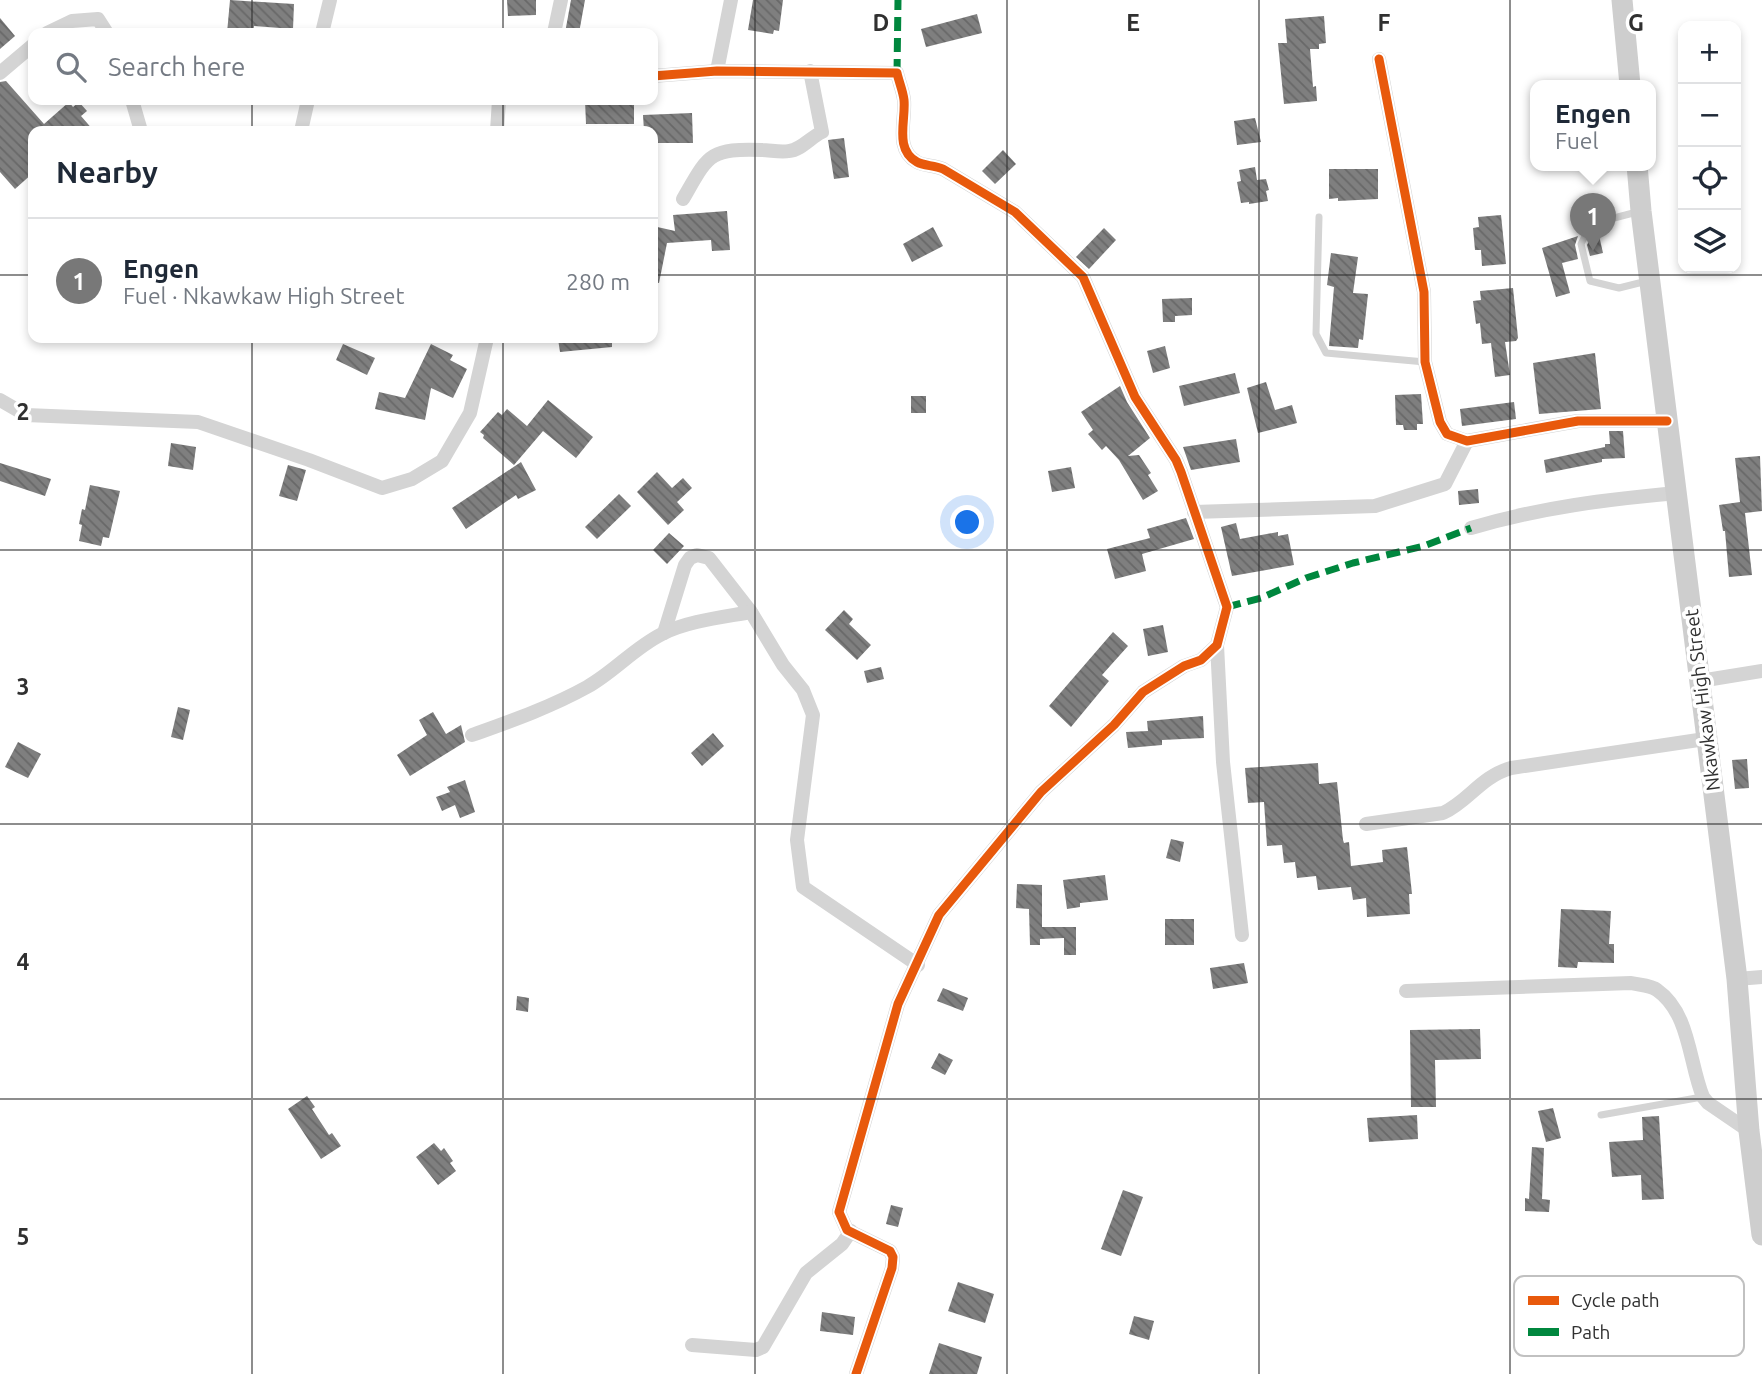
<!DOCTYPE html>
<meta charset="utf-8">
<style>
:root{--surface:#fff;--page:#f2f2f3;--text:#1f2937;--muted:#747a83;--line:#e0e1e3;--accent:#787878}
body{margin:0;font-family:Ubuntu,sans-serif;background:var(--page);color:var(--text)}
.controls{position:absolute;right:21px;top:21px;display:grid;overflow:hidden;border-radius:14px;box-shadow:0 4px 10px #0003}
.controls button{width:63px;height:63px;display:grid;place-items:center;padding:0;border:0;border-bottom:2px solid var(--line);background:var(--surface);color:var(--text);font:35px sans-serif}
.you{position:absolute;left:968px;top:523px;width:24px;height:24px;margin:-18px;border:5px solid #fff;border-radius:50%;background:#1a73e8;box-shadow:0 0 0 10px #1a73e833}
.badge{display:grid;place-items:center;width:46px;height:46px;border-radius:50%;background:var(--accent);color:#fff;font-size:23px;font-weight:700}
.pin{position:absolute;translate:-50% -58px;filter:drop-shadow(0 2px 4px #0008)}
.pin::after{content:'';position:absolute;top:37px;width:24px;height:21px;background:inherit;clip-path:polygon(0 0,100% 0,50% 100%)}
.popup{position:absolute;left:1530px;top:80px;width:126px;height:91px;box-sizing:border-box;display:grid;place-content:center;border-radius:14px;background:var(--surface);filter:drop-shadow(0 2px 5px #0005);font-size:23px;white-space:nowrap;color:var(--muted)}
.popup b{font-size:26px;color:var(--text)}
.popup::after{content:'';position:absolute;left:50%;top:100%;margin-left:-14px;border:14px solid transparent;border-top-color:var(--surface)}
.list{margin:0;padding:0;list-style:none}
h2{display:flex;justify-content:space-between;align-items:center;height:91px;margin:0;padding:0 28px;font-size:30px}
h2 small{font-size:23px;font-weight:400;color:var(--muted)}
.list li{display:grid;grid-template-columns:46px 1fr auto;gap:21px;align-items:center;box-sizing:border-box;height:126px;padding:0 28px;border-top:2px solid var(--line)}
.list b{display:block;font-size:26px;white-space:nowrap}
.list p{margin:0;font-size:23px;white-space:nowrap;color:var(--muted)}
.list em{font-size:23px;font-style:normal;color:var(--muted)}
.icon{flex:none;width:38px;height:38px;fill:none;stroke:currentColor;stroke-width:2;stroke-linecap:round;stroke-linejoin:round}
.map{position:relative;flex:none;width:1762px;height:1374px;overflow:hidden}
.search{position:absolute;background:var(--surface);box-shadow:0 4px 10px #0003;left:28px;top:28px;width:630px;height:77px;display:flex;align-items:center;gap:18px;box-sizing:border-box;padding:0 24px;border-radius:14px;color:var(--muted);font-size:26px}
.panel{position:absolute;background:var(--surface);box-shadow:0 4px 10px #0003;left:28px;top:126px;width:630px;height:217px;border-radius:14px}
.map>svg:first-child{display:block}
</style>
<div class="map">
<svg width="1762" height="1374" viewBox="0 0 1762 1374">
<defs>
<pattern id="building-back-hatch" width="6" height="6" patternUnits="userSpaceOnUse" patternTransform="scale(1.75)"><rect width="6" height="6" fill="#7f7f7f"/><path d="M-1 5l2 2M0 0l6 6M5-1l2 2" fill="none" stroke="#686868"/></pattern>
</defs>
<rect width="100%" height="100%" fill="#fff"/>
<!-- building -->
<g fill="url(#building-back-hatch)">
<polygon points="230,0 294,4 293,29 254,26 253,33 227,33"/>
<polygon points="507,0 536,0 536,15 508,16"/>
<polygon points="571,0 585,0 579,33 565,33"/>
<polygon points="753,0 783,0 779,31 774,30 773,34 748,30"/>
<polygon points="977,14 982,33 926,47 921,29"/>
<polygon points="1324,16 1326,43 1319,44 1319,49 1310,49 1313,87 1316,86 1317,101 1284,104 1278,43 1287,43 1285,19"/>
<polygon points="0,18 15,36 0,49"/>
<polygon points="6,81 44,124 69,102 73,107 79,102 87,111 81,116 94,131 33,131 33,173 15,189 0,172 0,82"/>
<polygon points="585,100 634,100 634,124 586,124"/>
<polygon points="692,113 693,143 653,143 653,131 644,131 643,115"/>
<polygon points="1255,118 1261,142 1237,145 1234,121"/>
<polygon points="844,138 849,177 834,179 828,140"/>
<polygon points="1003,150 1016,164 995,184 982,171"/>
<polygon points="1255,167 1257,180 1266,179 1269,190 1266,191 1268,201 1249,204 1249,202 1241,203 1237,182 1241,181 1239,170"/>
<polygon points="1329,169 1378,169 1378,199 1338,201 1338,198 1329,199"/>
<polygon points="727,211 730,250 712,251 711,240 667,243 659,283 653,283 653,226 675,231 673,215"/>
<polygon points="1501,215 1506,264 1482,266 1481,250 1475,250 1473,228 1479,227 1478,217"/>
<polygon points="933,227 943,246 912,262 903,244"/>
<polygon points="1104,228 1116,240 1089,269 1076,257"/>
<polygon points="1598,231 1603,253 1590,256 1587,245 1594,232"/>
<polygon points="1578,236 1575,245 1578,259 1562,263 1570,293 1556,297 1542,248"/>
<polygon points="1331,253 1358,257 1353,293 1368,294 1363,340 1359,339 1358,348 1329,346 1334,287 1327,285"/>
<polygon points="1513,288 1518,338 1516,341 1505,342 1510,375 1495,377 1491,343 1482,344 1480,323 1476,324 1473,301 1481,300 1480,291"/>
<polygon points="1192,298 1192,315 1175,316 1175,322 1163,322 1162,299"/>
<polygon points="568,338 612,338 612,347 560,352 558,339"/>
<polygon points="343,344 375,358 367,375 336,360"/>
<polygon points="431,344 453,355 450,360 467,369 453,398 431,388 425,420 375,409 379,392 405,398"/>
<polygon points="1165,346 1170,368 1153,373 1147,351"/>
<polygon points="1595,353 1601,409 1539,414 1533,363"/>
<polygon points="1235,373 1240,393 1184,406 1179,386"/>
<polygon points="1266,382 1275,410 1292,405 1297,423 1258,433 1247,388"/>
<polygon points="1120,386 1127,402 1150,438 1128,456 1139,455 1151,473 1148,475 1158,491 1143,500 1119,460 1106,446 1102,450 1088,434 1093,430 1081,412"/>
<polygon points="1421,394 1423,424 1417,424 1417,430 1404,430 1403,425 1396,425 1395,395"/>
<rect x="911" y="396" width="15" height="17"/>
<polygon points="548,400 593,437 576,458 543,431 514,465 483,438 484,435 480,432 498,412 502,415 507,409 527,426"/>
<polygon points="1514,402 1516,419 1462,426 1460,409"/>
<polygon points="1609,431 1623,431 1625,458 1602,459 1602,462 1546,473 1544,460 1605,447 1605,444 1610,444"/>
<polygon points="1236,439 1240,462 1191,470 1183,447"/>
<polygon points="171,443 196,447 193,470 168,466"/>
<polygon points="1760,456 1762,511 1745,513 1752,575 1729,577 1725,531 1723,531 1719,505 1740,502 1735,458"/>
<polygon points="521,462 536,490 518,499 516,495 466,529 452,508"/>
<polygon points="0,463 51,479 45,496 0,481"/>
<polygon points="288,465 306,470 297,501 279,496"/>
<polygon points="1071,467 1075,488 1052,492 1048,471"/>
<polygon points="657,472 672,488 683,478 692,488 677,502 684,510 668,525 637,492"/>
<polygon points="90,485 120,491 109,538 103,537 101,546 79,541 82,525 79,524 82,509 85,510"/>
<polygon points="1478,489 1479,503 1459,505 1458,491"/>
<polygon points="619,494 631,506 597,539 585,527"/>
<polygon points="1186,518 1194,539 1142,554 1146,571 1115,579 1107,549 1150,538 1147,529"/>
<polygon points="1236,523 1240,539 1278,532 1278,536 1288,534 1294,565 1232,576 1221,527"/>
<polygon points="669,533 684,546 667,564 653,550"/>
<polygon points="844,610 853,619 849,624 871,645 857,660 825,630"/>
<polygon points="1163,625 1168,652 1148,656 1143,629"/>
<polygon points="1113,632 1128,646 1102,675 1109,681 1071,727 1049,706"/>
<polygon points="881,667 884,679 867,683 864,671"/>
<polygon points="178,707 190,710 183,740 171,737"/>
<polygon points="433,712 446,734 461,725 465,742 410,776 397,755 427,735 419,720"/>
<polygon points="1203,716 1204,738 1162,740 1162,745 1128,748 1126,732 1148,731 1147,721"/>
<polygon points="713,733 724,746 702,766 691,753"/>
<polygon points="18,742 41,754 28,778 5,767"/>
<polygon points="1747,759 1749,788 1735,789 1732,760"/>
<polygon points="1318,763 1319,784 1337,782 1343,840 1344,843 1349,842 1351,866 1383,862 1382,850 1407,847 1412,894 1409,894 1410,914 1367,917 1366,898 1353,900 1351,887 1318,890 1316,876 1297,878 1295,862 1284,863 1282,845 1267,846 1264,802 1248,803 1245,768"/>
<polygon points="465,780 475,812 460,818 455,805 442,811 436,797 450,792 447,787"/>
<polygon points="1171,839 1184,842 1180,862 1166,858"/>
<polygon points="1105,875 1108,900 1080,903 1080,907 1067,909 1063,880"/>
<polygon points="1017,884 1042,885 1042,927 1076,927 1076,955 1064,955 1064,938 1040,939 1040,945 1030,945 1029,909 1016,908"/>
<polygon points="1561,909 1611,911 1609,944 1614,944 1614,963 1578,962 1577,968 1558,967"/>
<rect x="1165" y="919" width="29" height="26"/>
<polygon points="1244,963 1248,983 1213,989 1210,968"/>
<polygon points="943,988 968,998 963,1011 937,1001"/>
<polygon points="517,996 529,998 528,1012 516,1010"/>
<polygon points="1480,1029 1481,1059 1435,1060 1436,1107 1411,1107 1410,1030"/>
<polygon points="939,1053 953,1060 945,1075 931,1068"/>
<polygon points="307,1096 315,1107 312,1109 329,1135 332,1133 341,1146 321,1159 288,1109"/>
<polygon points="1553,1108 1561,1138 1546,1142 1538,1111"/>
<polygon points="1417,1115 1418,1139 1369,1142 1367,1118"/>
<polygon points="1659,1116 1664,1199 1642,1200 1641,1175 1612,1177 1609,1142 1643,1140 1642,1117"/>
<polygon points="434,1143 441,1151 444,1148 453,1161 450,1163 456,1171 438,1185 416,1157"/>
<polygon points="1532,1147 1544,1148 1542,1199 1550,1200 1549,1212 1525,1211 1525,1198 1529,1199"/>
<polygon points="1123,1190 1143,1197 1121,1256 1101,1249"/>
<polygon points="891,1205 903,1208 898,1227 886,1224"/>
<polygon points="958,1282 994,1294 985,1323 948,1311"/>
<polygon points="822,1312 855,1317 853,1335 820,1331"/>
<polygon points="1134,1316 1154,1321 1149,1340 1129,1334"/>
<polygon points="939,1343 982,1357 977,1374 929,1374"/>
</g>
<g fill="none" stroke-linecap="round" stroke-linejoin="round">
<!-- lane -->
<g stroke="#d4d4d4" stroke-width="7">
<polyline points="1637,212 1591,224 1581,244 1590,281 1619,288 1647,281"/>
<polyline points="1319,217 1316,334 1326,353 1425,362"/>
<polyline points="1601,1115 1702,1097"/>
</g>
<!-- street -->
<g stroke="#d4d4d4" stroke-width="14">
<polyline points="47,33 72,21 98,19 107,33"/>
<polyline points="322,33 330,0"/>
<polyline points="554,33 561,0"/>
<polyline points="1379,59 1424,292 1425,362 1440,422 1447,434 1467,441 1578,421 1667,421"/>
<polyline points="717,71 731,0"/>
<polyline points="0,73 33,45"/>
<path d="M653 76 717 71 897 73C899 82 903 91 904 100 906 121 894 149 917 162 924 166 934 165 943 169L1015 212 1083 277 1135 397 1176 460 1181 472 1227 607 1217 645 1201 660 1184 666 1143 692 1114 725 1041 792 939 915 898 1004 839 1212 847 1230 890 1251 893 1257 892 1268 856 1374"/>
<polyline points="132,100 141,131"/>
<polyline points="301,131 308,100"/>
<polyline points="497,131 499,100"/>
<path d="M683 199C708 156 708 148 762 150 770 150 781 153 789 151 801 150 811 137 822 132L810 71"/>
<polyline points="0,400 26,415 198,422 309,460 382,488 412,479 442,461 470,413 487,338"/>
<polyline points="1194,512 1375,506 1445,484 1467,441"/>
<path d="M1471 528C1538 508 1608 499 1678 493"/>
<polyline points="664,633 685,565 690,558 697,555 709,558 751,612 783,665 803,690 813,715 797,840 803,887 918,965"/>
<polyline points="1217,645 1223,762 1242,935"/>
<polyline points="1700,681 1762,671"/>
<path d="M472 735C511 721 551 707 587 687 614 672 634 648 662 634 687 621 724 617 751 612"/>
<path d="M1366 824 1443 813C1469 801 1480 777 1511 768L1705 739"/>
<polyline points="1737,979 1762,977"/>
<path d="M1406 991 1631 983C1639 985 1651 985 1657 990 1690 1013 1689 1063 1703 1097L1708 1103 1749 1131"/>
<polyline points="692,1345 756,1350 763,1347 806,1273 842,1244 851,1231"/>
</g>
<!-- secondary -->
<g stroke="#cecece" stroke-width="21">
<polyline points="1622,0 1630,85"/>
<polyline points="1637,165 1641,211 1737,979 1749,1131 1762,1235"/>
</g>
<!-- quiet -->
<g stroke="#00873e" stroke-width="7" stroke-dasharray="14 7" stroke-linecap="butt">
<polyline points="897,73 898,0"/>
<polyline points="1227,607 1261,598 1306,578 1353,563 1424,546 1471,528"/>
</g>
<!-- cycleway casing -->
<g stroke="#fff" stroke-width="13">
<g id="cycleway">
<polyline points="1379,59 1424,292 1425,362 1440,422 1447,434 1467,441 1578,421 1667,421"/>
<path d="M653 76 717 71 897 73C899 82 903 91 904 100 906 121 894 149 917 162 924 166 934 165 943 169L1015 212 1083 277 1135 397 1176 460 1181 472 1227 607 1217 645 1201 660 1184 666 1143 692 1114 725 1041 792 939 915 898 1004 839 1212 847 1230 890 1251 893 1257 892 1268 856 1374"/>
</g>
</g>
<!-- cycleway -->
<use href="#cycleway" stroke="#e8590c" stroke-width="9"/>
</g>
<!-- grid -->
<path fill="none" stroke="#303030" stroke-width="2" stroke-opacity="0.55" d="M252 0V33M503 0V33M755 0V1374M1007 0V1374M1259 0V1374M1510 0V1374M252 100V131M503 100V131M0 275H33M653 275H1762M252 338V1374M503 338V1374M0 550H1762M0 824H1762M0 1099H1762"/>
<g text-anchor="middle" stroke-width="7" stroke-linejoin="round" paint-order="stroke">
<!-- street labels -->
<g font-size="19" fill="#303030" stroke="#fff">
<text transform="translate(1702 700) rotate(-97)" y="7">Nkawkaw High Street</text>
</g>
</g>
<!-- legend -->
<rect x="1514" y="1276" width="230" height="80" rx="10" fill="#fff" stroke="#c1c1c1" stroke-width="2"/>
<rect x="1528" y="1296" width="31" height="9" fill="#e8590c"/>
<rect x="1528" y="1328" width="31" height="8" fill="#00873e"/>
<g font-size="19" fill="#303030">
<text x="1571" y="1307">Cycle path</text>
<text x="1571" y="1339">Path</text>
</g>
<g font-size="23" text-anchor="middle" font-weight="bold" fill="#303030" stroke="#fff" stroke-width="7" stroke-linejoin="round" paint-order="stroke">
<text x="881" y="31">D</text>
<text x="1133" y="31">E</text>
<text x="1384" y="31">F</text>
<text x="1636" y="31">G</text>
<text x="23" y="420">2</text>
<text x="23" y="695">3</text>
<text x="23" y="970">4</text>
<text x="23" y="1245">5</text>
</g>
</svg>
<div class="controls">
<button>+</button>
<button>−</button>
<button><svg class="icon" aria-label="locate" viewBox="0 0 24 24"><circle cx="12" cy="12" r="6"/><path d="M12 2v4M12 18v4M2 12h4M18 12h4"/></svg></button>
<button><svg class="icon" aria-label="layers" viewBox="0 0 24 24"><path d="M12 4l9 5-9 5-9-5zM3 14l9 5 9-5"/></svg></button>
</div>
<div class="you"></div>
<div class="pin badge" style="left:1593px;top:251px">1</div>
<div class="popup"><b>Engen</b>Fuel</div>
<div class="search"><svg class="icon" aria-label="search" viewBox="0 0 24 24"><circle cx="10" cy="10" r="6"/><path d="M15 15l6 6"/></svg>Search here</div>
<section class="panel">
<h2>Nearby<small></small></h2>
<ul class="list">
<li><span class="badge">1</span><div><b>Engen</b><p>Fuel · Nkawkaw High Street</p></div><em>280 m</em></li>
</ul>
</section>
</div>
